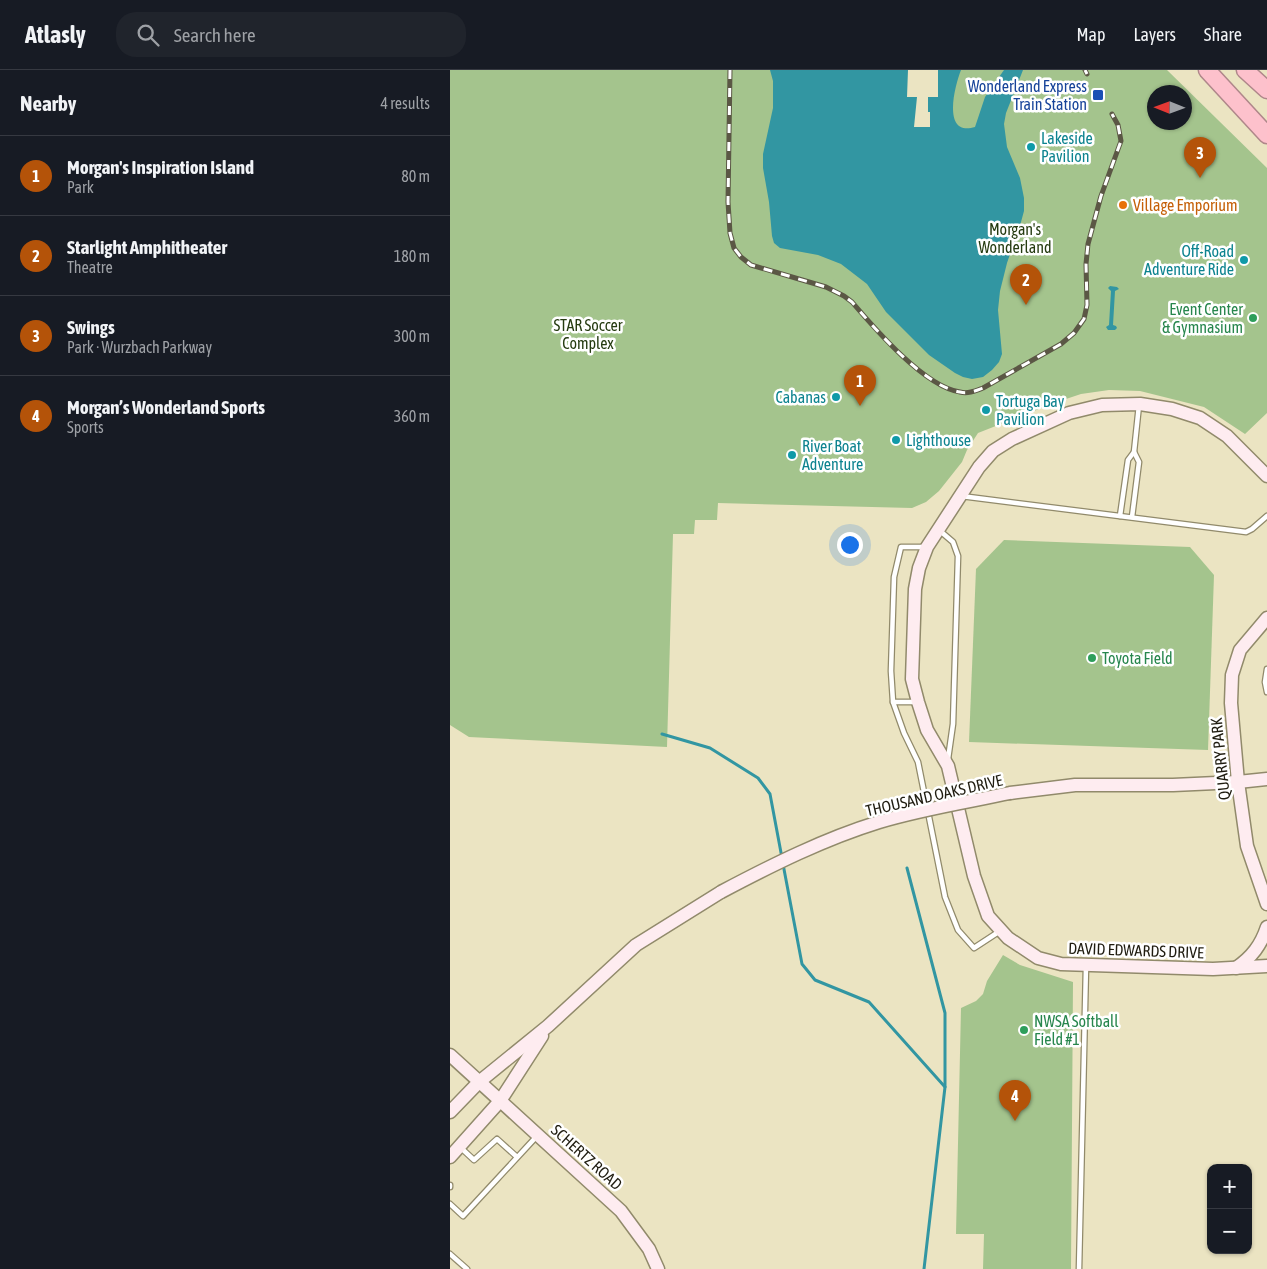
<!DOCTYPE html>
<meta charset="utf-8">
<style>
:root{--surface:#171b24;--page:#20242c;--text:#f1f3f6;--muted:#9ea1a6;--line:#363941;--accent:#b45309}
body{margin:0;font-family:"Asap Condensed",sans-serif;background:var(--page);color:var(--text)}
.controls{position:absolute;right:15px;bottom:15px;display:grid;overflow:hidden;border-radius:10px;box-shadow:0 1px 4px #0004}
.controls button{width:45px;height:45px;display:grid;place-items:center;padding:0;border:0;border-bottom:1px solid var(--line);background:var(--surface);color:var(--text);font:25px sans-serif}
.compass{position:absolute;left:697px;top:15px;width:45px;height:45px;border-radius:50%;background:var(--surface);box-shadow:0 1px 4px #0004;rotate:271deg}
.you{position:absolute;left:399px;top:474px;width:18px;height:18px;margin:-12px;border:4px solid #fff;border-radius:50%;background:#1a73e8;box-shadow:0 0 0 8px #1a73e833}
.badge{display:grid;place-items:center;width:32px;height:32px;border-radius:50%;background:var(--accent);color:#fff;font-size:16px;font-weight:700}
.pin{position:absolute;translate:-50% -41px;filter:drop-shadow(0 1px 2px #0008)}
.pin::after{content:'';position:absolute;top:26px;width:18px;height:15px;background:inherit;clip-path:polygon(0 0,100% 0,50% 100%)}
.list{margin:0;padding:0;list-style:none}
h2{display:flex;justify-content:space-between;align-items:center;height:65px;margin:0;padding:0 20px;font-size:21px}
h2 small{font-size:16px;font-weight:400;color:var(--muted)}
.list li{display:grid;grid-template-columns:32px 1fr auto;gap:15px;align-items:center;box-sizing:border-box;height:80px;padding:0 20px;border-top:1px solid var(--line)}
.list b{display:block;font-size:19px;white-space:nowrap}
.list p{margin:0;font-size:16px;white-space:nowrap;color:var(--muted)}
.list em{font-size:16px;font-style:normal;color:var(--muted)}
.icon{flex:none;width:28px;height:28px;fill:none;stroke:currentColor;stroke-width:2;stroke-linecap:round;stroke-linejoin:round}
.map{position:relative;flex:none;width:817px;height:1199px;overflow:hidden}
header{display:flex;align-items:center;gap:30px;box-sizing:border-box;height:70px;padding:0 25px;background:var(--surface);border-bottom:1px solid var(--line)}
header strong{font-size:24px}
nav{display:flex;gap:28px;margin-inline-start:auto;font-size:18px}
.search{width:350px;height:45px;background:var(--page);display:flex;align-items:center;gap:12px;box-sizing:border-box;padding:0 18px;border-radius:20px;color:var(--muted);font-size:19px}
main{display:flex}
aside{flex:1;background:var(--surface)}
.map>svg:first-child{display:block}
</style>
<header>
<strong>Atlasly</strong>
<div class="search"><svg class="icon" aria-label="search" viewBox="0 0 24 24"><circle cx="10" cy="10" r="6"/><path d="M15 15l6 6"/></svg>Search here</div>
<nav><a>Map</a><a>Layers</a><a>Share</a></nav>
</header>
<main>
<aside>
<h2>Nearby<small>4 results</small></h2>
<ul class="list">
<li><span class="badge">1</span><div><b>Morgan's Inspiration Island</b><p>Park</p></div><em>80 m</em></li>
<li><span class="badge">2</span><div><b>Starlight Amphitheater</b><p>Theatre</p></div><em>180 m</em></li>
<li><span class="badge">3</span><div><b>Swings</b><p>Park · Wurzbach Parkway</p></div><em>300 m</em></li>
<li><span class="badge">4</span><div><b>Morgan’s Wonderland Sports</b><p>Sports</p></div><em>360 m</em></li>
</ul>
</aside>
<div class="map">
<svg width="817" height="1199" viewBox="0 0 817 1199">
<rect width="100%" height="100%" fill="#ebe4c2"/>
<!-- green -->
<g fill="#a4c48d" fill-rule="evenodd">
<path d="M0 0H717L817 98V343L795 364 754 337 690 321 659 320 631 324 607 332 528 363 517 380 512 392 489 421 476 432 462 438 268 433 267 450H245L244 464H223L217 677 19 667 0 655ZM704 22H734V52H704Z"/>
<polygon points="554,470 740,477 764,505 758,680 519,672 526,499"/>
<polygon points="553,885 570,895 623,912 621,1199 533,1199 534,1164 506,1164 511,938 526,931 533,924 537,911"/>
</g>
<!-- water -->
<g fill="#3296a2">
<path d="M320 0H511C505 15 491 67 525 57L535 27 554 0H573L556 43 554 54 557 77 570 108 574 128V141L571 152 557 193 550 221 548 240 552 284 549 292 542 300 533 307 522 309 513 307 505 303 479 285 436 242 417 214 391 194 368 185 330 178 324 173 322 166 319 132 313 98V84L323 38V11Z"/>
<polygon points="660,216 667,217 669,219 665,221 663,255 666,256 667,258 665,260 658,260 656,257 659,255 661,221 658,218"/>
</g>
<!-- pier -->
<polygon fill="#ebe4c2" points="458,0 488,0 488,27 478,27 478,42 480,42 480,57 464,57 467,27 457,27"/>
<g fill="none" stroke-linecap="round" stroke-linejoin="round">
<!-- stream -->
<g stroke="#3296a2" stroke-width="3">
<polyline points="212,664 260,678 308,708 320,724 332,788"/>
<polyline points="333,794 352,894 365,910 419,932 495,1017"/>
<polyline points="457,798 495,943 495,1017 474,1199"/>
</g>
<!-- lane casing -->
<g stroke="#918a6b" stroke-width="7">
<g id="lane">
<polyline points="511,426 796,462 802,459 817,446"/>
<polyline points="670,446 678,390 684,382"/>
<polyline points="682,447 689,392 684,382 689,335"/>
<polyline points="489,460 503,472 508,486 503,654 498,689"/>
<polyline points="476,477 451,477 444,507 441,601 443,632 454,663 468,692 495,827 508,860 524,878 550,861"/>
<polyline points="817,599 815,612 817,622"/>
<polyline points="443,632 466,632"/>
<polyline points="10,1077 24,1090 47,1069 67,1087"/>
<polyline points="0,1115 0,1117"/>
<polyline points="0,1134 13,1146 87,1066"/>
<polyline points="0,1184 17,1199"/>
<polyline points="629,1199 636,896"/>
</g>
</g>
<!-- secondary casing -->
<g stroke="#918a6b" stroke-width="15">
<g id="secondary">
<polyline points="817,406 777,366 750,348 722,339 690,334 652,335 619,343 562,369 543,381 529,397 477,477 469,498 465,519 462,609 468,632 477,660 498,696 524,806 538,846 558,868 588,888 611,894 763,899 817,896"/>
<polyline points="817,548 790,580 782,605 781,633 788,712 797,776 817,834"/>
<polyline points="560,723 625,715 723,715 788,712 817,709"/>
<path d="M786 898C802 887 811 875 817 857"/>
<polyline points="0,985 171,1141 199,1179 208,1199"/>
<polyline points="0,1042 29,1012 98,956 186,875 271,822"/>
<polyline points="0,1087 50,1031 92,966"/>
</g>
</g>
<!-- highway casing -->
<g stroke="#af878a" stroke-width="19">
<g id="highway">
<polyline points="757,0 817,65"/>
<polyline points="795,0 817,20"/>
</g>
</g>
<!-- lane -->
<use href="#lane" stroke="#fff" stroke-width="4.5"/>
<!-- secondary -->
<use href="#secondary" stroke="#feecf0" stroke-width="12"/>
<!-- highway -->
<use href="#highway" stroke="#fdc1cc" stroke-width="16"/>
<!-- rail casing -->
<g stroke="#5b5745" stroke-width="5">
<g id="rail">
<path d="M280 0 278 132 280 163 284 178 291 187 301 195 376 217 394 226 402 232C425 259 475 317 510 322 518 324 525 321 533 318L611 274 624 263 634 249 637 235 636 194 638 174 651 126 671 71 668 55 662 44"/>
<polyline points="635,0 637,4"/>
</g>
</g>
<!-- rail -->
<use href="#rail" stroke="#fff" stroke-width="3" stroke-dasharray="9" stroke-linecap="butt"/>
<!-- secondary-bridge casing -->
<g stroke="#918a6b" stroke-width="15" stroke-linecap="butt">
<path id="secondary-bridge" d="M271 822C322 795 374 769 429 752 472 739 517 732 560 723"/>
</g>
<!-- secondary-bridge -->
<use href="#secondary-bridge" stroke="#feecf0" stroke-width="12"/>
</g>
<!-- markers -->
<rect fill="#1a4fb4" stroke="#fff" stroke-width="2" x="642" y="19" width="12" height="12" rx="2.5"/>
<g fill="#0f9aa8" stroke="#fff" stroke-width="2">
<circle cx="581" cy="77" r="5"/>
<circle cx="794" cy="190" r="5"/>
<circle cx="386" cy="327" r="5"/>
<circle cx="536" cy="340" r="5"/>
<circle cx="446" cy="370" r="5"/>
<circle cx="342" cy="385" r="5"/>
</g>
<circle fill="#e8710a" stroke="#fff" stroke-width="2" cx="673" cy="135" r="5"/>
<g fill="#2e9e5b" stroke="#fff" stroke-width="2">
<circle cx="803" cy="248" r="5"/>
<circle cx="642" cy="588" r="5"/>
<circle cx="574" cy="960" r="5"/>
</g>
<g text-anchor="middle" stroke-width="5" stroke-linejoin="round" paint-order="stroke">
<!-- transit labels -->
<g font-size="16" fill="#164399" stroke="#fff" text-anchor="end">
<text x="637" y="22">Wonderland Express<tspan x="637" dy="18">Train Station</tspan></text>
</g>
<!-- culture labels -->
<g font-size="16" fill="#0d838f" stroke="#fff" text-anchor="start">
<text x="591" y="74">Lakeside<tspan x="591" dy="18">Pavilion</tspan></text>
<text x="784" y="187" text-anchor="end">Off-Road<tspan x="784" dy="18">Adventure Ride</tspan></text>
<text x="376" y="333" text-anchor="end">Cabanas</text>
<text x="546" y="337">Tortuga Bay<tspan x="546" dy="18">Pavilion</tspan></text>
<text x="456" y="376">Lighthouse</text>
<text x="352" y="382">River Boat<tspan x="352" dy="18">Adventure</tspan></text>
</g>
<!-- food labels -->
<g font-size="16" fill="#c56008" stroke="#fff" text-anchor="start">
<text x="683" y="141">Village Emporium</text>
</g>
<!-- park labels -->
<g font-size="16" fill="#253b10" stroke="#fff">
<text x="565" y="165">Morgan's<tspan x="565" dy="18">Wonderland</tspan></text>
<text x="138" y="261">STAR Soccer<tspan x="138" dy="18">Complex</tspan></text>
</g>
<!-- leisure labels -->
<g font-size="16" fill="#27864d" stroke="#fff" text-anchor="start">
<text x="793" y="245" text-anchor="end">Event Center<tspan x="793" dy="18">&amp; Gymnasium</tspan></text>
<text x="652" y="594">Toyota Field</text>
<text x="584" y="957">NWSA Softball<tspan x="584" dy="18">Field #1</tspan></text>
</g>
<!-- street labels -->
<g font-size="16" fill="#1f1c10" stroke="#fff">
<text transform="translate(770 689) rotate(-96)" y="6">QUARRY PARK</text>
<text transform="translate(484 725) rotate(-13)" y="6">THOUSAND OAKS DRIVE</text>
<text transform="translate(686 880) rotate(2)" y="6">DAVID EDWARDS DRIVE</text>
<text transform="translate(137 1087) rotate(42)" y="6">SCHERTZ ROAD</text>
</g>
</g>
</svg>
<div class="controls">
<button>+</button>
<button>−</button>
</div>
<svg class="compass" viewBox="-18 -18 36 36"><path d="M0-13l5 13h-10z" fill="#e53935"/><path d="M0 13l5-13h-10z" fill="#9ea1a6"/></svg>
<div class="you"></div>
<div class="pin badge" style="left:410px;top:336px">1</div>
<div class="pin badge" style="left:576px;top:235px">2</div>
<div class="pin badge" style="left:750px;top:108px">3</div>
<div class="pin badge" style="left:565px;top:1051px">4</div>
</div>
</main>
